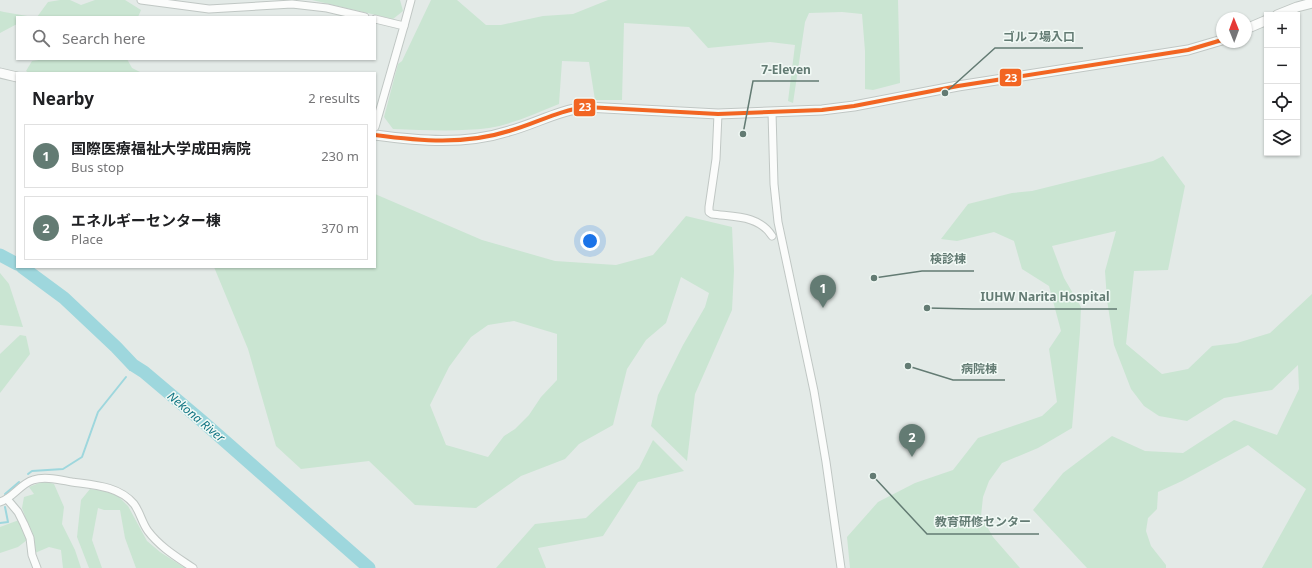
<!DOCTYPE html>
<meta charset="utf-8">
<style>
:root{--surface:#fff;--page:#f6f6f6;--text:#202124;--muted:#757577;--line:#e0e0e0;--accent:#637b73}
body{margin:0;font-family:"Noto Sans","Noto Sans JP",sans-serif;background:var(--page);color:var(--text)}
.controls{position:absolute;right:12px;top:12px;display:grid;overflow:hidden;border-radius:0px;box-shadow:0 1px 3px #0004}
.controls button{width:36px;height:36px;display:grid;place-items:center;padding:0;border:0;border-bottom:1px solid var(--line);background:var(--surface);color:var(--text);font:20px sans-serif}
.compass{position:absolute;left:1216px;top:12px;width:36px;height:36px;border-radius:50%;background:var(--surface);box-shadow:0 1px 3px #0004;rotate:359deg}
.you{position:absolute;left:590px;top:241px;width:14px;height:14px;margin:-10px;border:3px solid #fff;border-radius:50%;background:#1a73e8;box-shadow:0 0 0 6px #1a73e833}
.badge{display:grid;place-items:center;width:26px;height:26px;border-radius:50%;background:var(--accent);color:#fff;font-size:13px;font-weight:700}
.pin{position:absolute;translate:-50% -33px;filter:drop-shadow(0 1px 2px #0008)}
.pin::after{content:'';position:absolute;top:21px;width:14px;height:12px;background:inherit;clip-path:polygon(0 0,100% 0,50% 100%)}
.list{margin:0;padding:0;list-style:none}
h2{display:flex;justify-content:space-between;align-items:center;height:52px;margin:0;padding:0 16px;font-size:17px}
h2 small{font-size:13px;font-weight:400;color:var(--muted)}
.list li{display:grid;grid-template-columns:26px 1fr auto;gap:12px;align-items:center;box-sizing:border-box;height:64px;margin:0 8px 8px;padding:0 8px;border:1px solid var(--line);border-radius:0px}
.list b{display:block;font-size:15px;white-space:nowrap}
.list p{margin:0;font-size:13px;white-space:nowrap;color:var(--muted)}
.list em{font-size:13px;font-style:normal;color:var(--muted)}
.icon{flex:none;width:22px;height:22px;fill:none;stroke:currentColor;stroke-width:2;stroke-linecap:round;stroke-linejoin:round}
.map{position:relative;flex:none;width:1312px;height:568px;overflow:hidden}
.search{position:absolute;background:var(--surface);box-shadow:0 1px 3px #0004;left:16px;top:16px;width:360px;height:44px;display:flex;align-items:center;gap:10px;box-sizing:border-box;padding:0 14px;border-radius:0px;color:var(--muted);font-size:15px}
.panel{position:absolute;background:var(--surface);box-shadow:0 1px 3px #0004;left:16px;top:72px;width:360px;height:196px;border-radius:0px}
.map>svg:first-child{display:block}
</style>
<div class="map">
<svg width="1312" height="568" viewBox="0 0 1312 568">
<rect width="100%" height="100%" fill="#e3eae7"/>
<!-- green -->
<g fill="#cae5d2" fill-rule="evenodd">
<polygon points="60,0 70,0 81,5 95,0 125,0 141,10 138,17 37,17 48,2"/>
<polygon points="312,0 400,0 403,11 393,19"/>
<path d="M431 0H457L486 25H501L543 16 573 14 608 0H898L900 83 873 90 865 89V51L862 14 842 12 809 13 805 22 793 103 788 101 795 45 770 42 708 48 689 27 624 23 622 100H595L589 62 562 61 559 104C537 113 513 124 489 128 457 132 425 130 393 129L384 117 398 64 402 61Z"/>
<polygon points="0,11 4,12 33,17 17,17 17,24 0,33"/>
<polygon points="45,59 127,59 132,68 142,73 29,73 26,71 32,61"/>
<polygon points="1163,156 1185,186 1168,270 1134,271 1126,344 1162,374 1188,369 1212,346 1237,343 1270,333 1312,294 1312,568 1262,568 1306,489 1248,445 1182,481 1158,492 1157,509 1148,518 1146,531 1151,546 1166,565 1166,568 1087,568 1033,510 1063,473 1112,436 1145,451 1183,453 1234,420 1277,435 1299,389 1298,365 1272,390 1224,398 1187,421 1159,416 1144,406 1131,389 1114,345 1107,300 1105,271 1116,231 1052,246 1064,278 1081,307 1080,332 1072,428 1038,448 1002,463 989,481 983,497 981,516 993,537 1020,568 850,568 847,537 878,502 915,483 953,470 978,438 1042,416 1057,402 1049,349 1061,331 1049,286 1022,269 1014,241 994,232 957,241 941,239 968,204 1012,193 1032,191 1153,161"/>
<path d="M375 194 482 240 555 261 616 265 653 255 686 216 732 227 734 271 732 310 695 394 687 461 651 426 658 395 683 345 705 307 709 293 681 277 666 323 646 340 627 369 613 425 579 444 565 459 521 476 476 508 415 505 369 461 301 469 276 446 248 349 214 267H375ZM514 321 557 334V380L541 397 529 415 515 429 504 436 488 457 446 445 430 405 449 367 471 337 488 325Z"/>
<polygon points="0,273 9,284 23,327 0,325"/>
<polygon points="20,335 26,336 30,354 0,393 0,354"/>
<polygon points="653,440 684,471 638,482 603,536 538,548 546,568 496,568 535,524 586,518 639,468"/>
<polygon points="44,481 54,484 64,507 62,524 75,550 81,568 63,568 61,550 49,547 35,553 32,535 22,508 24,497 34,494 29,487"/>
<polygon points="90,489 106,491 117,495 128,506 147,541 160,552 185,568 136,568 125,538 120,510 104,510 98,508 92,540 102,568 89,568 77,537 81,500"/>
<polygon points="19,520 26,533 27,540 18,547 0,553 0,527"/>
</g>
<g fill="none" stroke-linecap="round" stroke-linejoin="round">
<!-- stream -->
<g stroke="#9ed7dd" stroke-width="2">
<polyline points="130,370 133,365"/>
<polyline points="28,474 32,471 63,469 82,457 98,412 126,377"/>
<polyline points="5,494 19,482"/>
<polyline points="0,523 8,522 5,507"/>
</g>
<!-- river -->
<g stroke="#9ed7dd" stroke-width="13">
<polyline points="0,255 17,264"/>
<polyline points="22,267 64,298 116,347 133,365 144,372 202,421 369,568"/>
</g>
<!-- minor casing -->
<g stroke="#c0c7c4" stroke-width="9">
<g id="minor">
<polyline points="141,0 209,9 292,4 327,8 365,17"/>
<polyline points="375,19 404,26 375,127"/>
<polyline points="404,26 411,0"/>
<polyline points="772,112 774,184 778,222 814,391 826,462 841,568"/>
<path d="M718 114 716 159 709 207V212L712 214C733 217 759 215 772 236"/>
<polyline points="7,499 18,512 24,524 30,538 32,555 37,568"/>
<path d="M0 502C13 498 20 484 33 480 45 476 60 480 72 482 94 485 119 486 134 504 140 512 142 523 148 531 160 547 177 557 193 568"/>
</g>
</g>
<!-- tertiary casing -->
<g stroke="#c0c7c4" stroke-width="11">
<g id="tertiary">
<polyline points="1277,15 1297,7 1312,3"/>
<polyline points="1246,29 1267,20"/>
<polyline points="0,73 17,77"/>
<path d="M375 135C420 141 465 145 509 131 535 124 559 110 586 107L718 114 822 110 854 106 958 86 1188 50 1222 40"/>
</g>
</g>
<!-- minor -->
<use href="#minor" stroke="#fbfcfb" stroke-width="7"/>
<!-- tertiary -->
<use href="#tertiary" stroke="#fbfcfb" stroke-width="9"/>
<!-- bus-1 casing -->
<g stroke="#f1f9f5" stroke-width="7">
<path id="bus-1" d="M375 135C420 141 465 145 509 131 535 124 559 110 586 107L718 114 822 110 854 106 958 86 1188 50 1222 40"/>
</g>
<!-- bus-1 -->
<use href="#bus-1" stroke="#f26522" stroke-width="4"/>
</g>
<g text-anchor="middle" stroke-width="3" stroke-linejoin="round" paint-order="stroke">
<!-- water labels -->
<g font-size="12" font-style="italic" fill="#117583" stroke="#f1f9f5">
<text transform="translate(196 417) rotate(40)" y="4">Nekona River</text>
</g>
</g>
<!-- callouts -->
<path fill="none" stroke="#637b73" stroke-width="1.5" d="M945 93L995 48H1083M743 134L753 81H819M874 278L922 271H974M927 308L973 309H1117M908 366L953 380H1005M873 476L927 534H1039"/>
<g fill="#637b73" stroke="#f1f9f5" stroke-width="1.5">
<circle cx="945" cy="93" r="4"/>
<circle cx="743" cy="134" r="4"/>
<circle cx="874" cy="278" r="4"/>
<circle cx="927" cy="308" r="4"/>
<circle cx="908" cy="366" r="4"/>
<circle cx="873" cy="476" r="4"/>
</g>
<g font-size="12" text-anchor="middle" font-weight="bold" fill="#637b73" stroke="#f1f9f5" stroke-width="3" stroke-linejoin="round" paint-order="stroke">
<text x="1039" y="41">ゴルフ場入口</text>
<text x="786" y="74">7-Eleven</text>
<text x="948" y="263">検診棟</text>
<text x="1045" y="301">IUHW Narita Hospital</text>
<text x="979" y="373">病院棟</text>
<text x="983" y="526">教育研修センター</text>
</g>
<g stroke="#f1f9f5" stroke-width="1.5">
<rect x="999" y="68" width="23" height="19" rx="4" fill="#f26522"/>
<rect x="573" y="98" width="23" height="19" rx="4" fill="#f26522"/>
</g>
<g font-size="11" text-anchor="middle" font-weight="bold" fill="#fff">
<text x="1011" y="82">23</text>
<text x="585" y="111">23</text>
</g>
</svg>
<div class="controls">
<button>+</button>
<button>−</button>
<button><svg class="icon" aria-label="locate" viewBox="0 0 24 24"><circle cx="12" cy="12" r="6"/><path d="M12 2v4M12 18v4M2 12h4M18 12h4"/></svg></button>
<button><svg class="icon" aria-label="layers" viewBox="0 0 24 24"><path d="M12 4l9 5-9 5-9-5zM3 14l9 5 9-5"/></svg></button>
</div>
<svg class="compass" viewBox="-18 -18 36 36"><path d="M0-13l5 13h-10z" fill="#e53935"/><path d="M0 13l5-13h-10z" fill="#757577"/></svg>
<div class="you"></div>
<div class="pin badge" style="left:823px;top:308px">1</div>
<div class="pin badge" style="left:912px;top:457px">2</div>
<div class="search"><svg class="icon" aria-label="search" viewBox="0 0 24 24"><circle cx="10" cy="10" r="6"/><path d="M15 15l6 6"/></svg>Search here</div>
<section class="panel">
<h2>Nearby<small>2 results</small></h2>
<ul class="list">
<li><span class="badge">1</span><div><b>国際医療福祉大学成田病院</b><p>Bus stop</p></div><em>230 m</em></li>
<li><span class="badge">2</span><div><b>エネルギーセンター棟</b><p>Place</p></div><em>370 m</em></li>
</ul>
</section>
</div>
